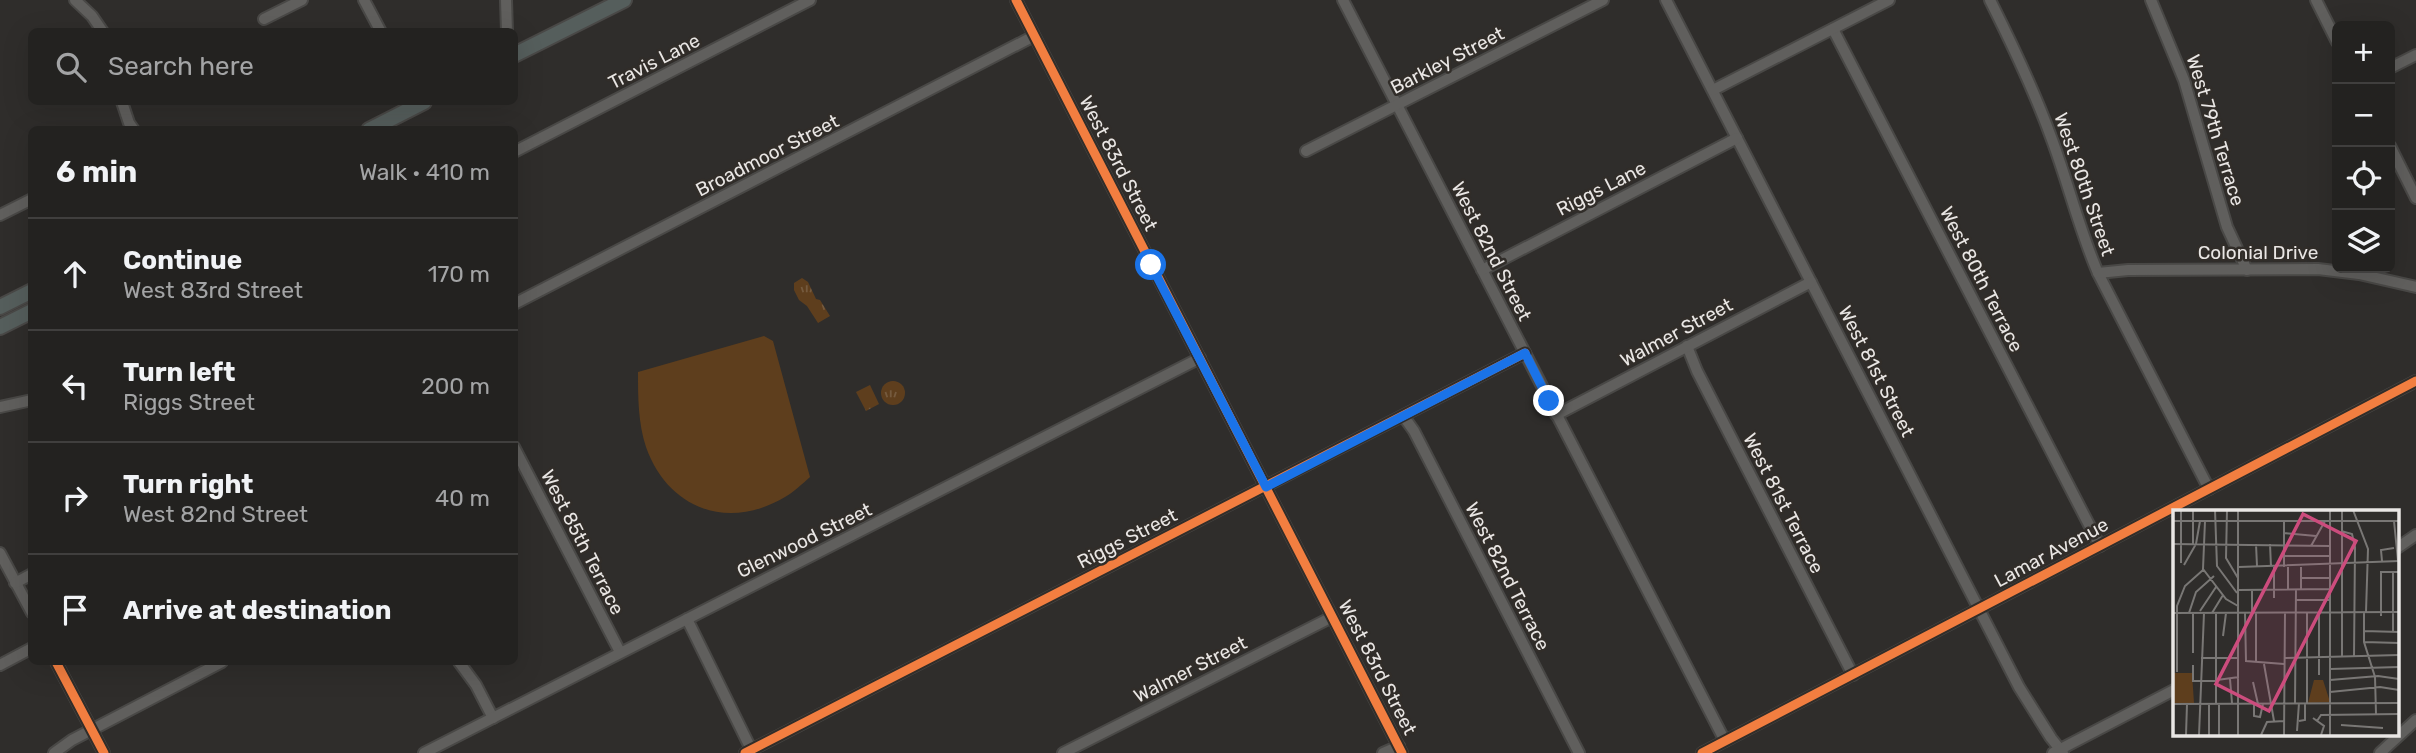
<!DOCTYPE html>
<meta charset="utf-8">
<style>
:root{--surface:#232220;--page:#2f2f2d;--text:#f1f3f6;--muted:#a3a4a5;--line:#403f3e}
body{margin:0;font-family:Rubik,sans-serif;background:var(--page);color:var(--text)}
.controls{position:absolute;right:21px;top:21px;display:grid;overflow:hidden;border-radius:10px;box-shadow:0 7px 28px #0002}
.controls button{width:63px;height:63px;display:grid;place-items:center;padding:0;border:0;border-bottom:2px solid var(--line);background:var(--surface);color:var(--text);font:35px sans-serif}
.stop{position:absolute;width:21px;height:21px;margin:-16px;border:5px solid #1a73e8;border-radius:50%;background:#fff}
.stop.end{background:#1a73e8;border-color:#fff;box-shadow:0 2px 7px #0008}
.list{margin:0;padding:0;list-style:none}
h2{display:flex;justify-content:space-between;align-items:center;height:91px;margin:0;padding:0 28px;font-size:30px}
h2 small{font-size:23px;font-weight:400;color:var(--muted)}
.list li{display:grid;grid-template-columns:46px 1fr auto;gap:21px;align-items:center;box-sizing:border-box;height:112px;padding:0 28px;border-top:2px solid var(--line)}
.list b{display:block;font-size:26px;white-space:nowrap}
.list p{margin:0;font-size:23px;white-space:nowrap;color:var(--muted)}
.list em{font-size:23px;font-style:normal;color:var(--muted)}
.icon{flex:none;width:38px;height:38px;fill:none;stroke:currentColor;stroke-width:2;stroke-linecap:round;stroke-linejoin:round}
.map{position:relative;flex:none;width:2416px;height:753px;overflow:hidden}
.search{position:absolute;background:var(--surface);box-shadow:0 7px 28px #0002;left:28px;top:28px;width:490px;height:77px;display:flex;align-items:center;gap:18px;box-sizing:border-box;padding:0 24px;border-radius:10px;color:var(--muted);font-size:26px}
.panel{position:absolute;background:var(--surface);box-shadow:0 7px 28px #0002;left:28px;top:126px;width:490px;height:539px;border-radius:10px}
.map>svg:first-child{display:block}
</style>
<div class="map">
<svg width="2416" height="753" viewBox="0 0 2416 753">
<defs>
<pattern id="park-tufts" width="24" height="20" patternUnits="userSpaceOnUse" patternTransform="scale(1.75)"><rect width="24" height="20" fill="#5e3e1d"/><path d="M3 7l-1-3M5 7V3M7 7l1-3M15 17l-1-3M17 17v-4M19 17l1-3" fill="none" stroke="#755a3e"/></pattern>
</defs>
<rect width="100%" height="100%" fill="#2f2d2b"/>
<!-- grass -->
<path fill="#5e3e1d" d="M764 336 773 341 810 477C802 484 794 492 785 497 728 531 668 509 646 447 638 423 638 397 638 372Z"/>
<!-- park -->
<g fill="url(#park-tufts)">
<polygon points="802,278 808,282 816,299 820,300 830,316 818,323 807,306 799,300 794,290 794,283"/>
<circle cx="893" cy="393" r="12"/>
<polygon points="870,385 879,404 866,411 856,392"/>
</g>
<g fill="none" stroke-linecap="round" stroke-linejoin="round">
<!-- minor casing -->
<g stroke="#494846" stroke-width="14">
<g id="minor">
<polyline points="75,0 92,16 103,32"/>
<polyline points="364,0 381,32"/>
<polyline points="506,0 507,32"/>
<polyline points="1016,0 1402,753"/>
<polyline points="1343,0 1725,741"/>
<polyline points="1666,0 2019,687 2051,738 2063,753"/>
<path d="M1990 0C2012 44 2034 90 2051 137 2068 182 2079 229 2098 273L2209 489"/>
<polyline points="2151,0 2184,80 2227,227 2247,270"/>
<polyline points="2316,0 2337,42"/>
<polyline points="264,19 302,0"/>
<polyline points="1833,29 2100,546"/>
<polyline points="2390,68 2416,55"/>
<polyline points="1713,90 1889,0"/>
<polyline points="122,102 129,123 134,130"/>
<polyline points="2390,146 2416,198"/>
<polyline points="1306,151 1603,0"/>
<polyline points="514,152 810,0"/>
<polyline points="0,215 32,199"/>
<polyline points="1482,270 1737,138"/>
<polyline points="2098,273 2128,270 2318,269 2359,274 2416,287"/>
<polyline points="514,304 1034,36"/>
<polyline points="1687,346 1697,371 1853,675"/>
<polyline points="0,407 32,400"/>
<polyline points="1556,415 1811,282"/>
<polyline points="1404,417 1414,431 1579,753"/>
<polyline points="514,447 620,652"/>
<polyline points="2397,548 2416,535"/>
<polyline points="0,553 32,613"/>
<polyline points="15,583 32,574"/>
<polyline points="687,619 753,753"/>
<polyline points="56,662 104,753"/>
<polyline points="459,662 476,685 493,718"/>
<polyline points="0,665 32,648"/>
<polyline points="54,753 72,740 222,662"/>
<polyline points="424,753 1200,358"/>
<polyline points="745,753 1525,353"/>
<polyline points="1063,753 1332,617"/>
<polyline points="1383,753 1399,746"/>
<polyline points="1702,753 2416,381"/>
<polyline points="2053,753 2174,690"/>
<polyline points="2380,753 2416,720"/>
</g>
</g>
<!-- major casing -->
<g stroke="#494846" stroke-width="18">
<g id="major">
<polyline points="514,55 624,0"/>
<polyline points="369,130 424,102"/>
<polyline points="0,307 32,291"/>
<polyline points="0,327 32,311"/>
</g>
</g>
<!-- minor -->
<use href="#minor" stroke="#605f5d" stroke-width="10"/>
<!-- major -->
<use href="#major" stroke="#555e5c" stroke-width="14"/>
<!-- cycleway casing -->
<g stroke="#312d29" stroke-width="13">
<g id="cycleway">
<polyline points="1016,0 1402,753"/>
<polyline points="56,662 104,753"/>
<polyline points="745,753 1525,353"/>
<polyline points="1702,753 2416,381"/>
</g>
</g>
<!-- cycleway -->
<use href="#cycleway" stroke="#f27e40" stroke-width="9"/>
</g>
<g fill="none" stroke-linecap="round" stroke-linejoin="round">
<!-- route -->
<polyline stroke="#1a73e8" stroke-width="9" points="1151,265 1266,487 1525,353 1549,401"/>
</g>
<g text-anchor="middle" stroke-width="5" stroke-linejoin="round" paint-order="stroke">
<!-- street labels -->
<g font-size="19" fill="#e9e6e4" stroke="#312d29">
<text transform="translate(1447 60) rotate(-27)" y="7">Barkley Street</text>
<text transform="translate(654 61) rotate(-27)" y="7">Travis Lane</text>
<text transform="translate(2216 130) rotate(73)" y="7">West 79th Terrace</text>
<text transform="translate(767 155) rotate(-27)" y="7">Broadmoor Street</text>
<text transform="translate(1119 163) rotate(63)" y="7">West 83rd Street</text>
<text transform="translate(2085 184) rotate(71)" y="7">West 80th Street</text>
<text transform="translate(1601 188) rotate(-27)" y="7">Riggs Lane</text>
<text transform="translate(1492 251) rotate(63)" y="7">West 82nd Street</text>
<text x="2258" y="259">Colonial Drive</text>
<text transform="translate(1982 279) rotate(63)" y="7">West 80th Terrace</text>
<text transform="translate(1676 332) rotate(-28)" y="7">Walmer Street</text>
<text transform="translate(1877 371) rotate(63)" y="7">West 81st Street</text>
<text transform="translate(1784 503) rotate(63)" y="7">West 81st Terrace</text>
<text transform="translate(1127 538) rotate(-27)" y="7">Riggs Street</text>
<text transform="translate(804 540) rotate(-26)" y="7">Glenwood Street</text>
<text transform="translate(583 542) rotate(63)" y="7">West 85th Terrace</text>
<text transform="translate(2051 552) rotate(-28)" y="7">Lamar Avenue</text>
<text transform="translate(1508 576) rotate(63)" y="7">West 82nd Terrace</text>
<text transform="translate(1378 667) rotate(63)" y="7">West 83rd Street</text>
<text transform="translate(1190 669) rotate(-27)" y="7">Walmer Street</text>
</g>
</g>
<!-- overview -->
<g transform="translate(2173 510)">
<rect width="226" height="226" fill="#2f2d2b"/>
<path d="M0 163H19L21 193H0ZM141 170H150L157 192 135 193Z" fill="#5e3e1d"/>
<path fill="none" stroke="#797775" stroke-width="2" d="M42 0 44 56 64 83M54 0 53 48 65 68M65 0V225M157 0V225M180 0 195 39 193 102M0 11H27M32 11 30 59 53 89 65 96M66 11H226M111 11V57M221 11 225 51M168 21 179 24 182 37 181 147M111 23 143 26M0 34 157 36M20 34V0M83 34 84 56M97 34 98 57M138 36 152 11M111 46H157M209 51 208 40 221 38M8 53V0M11 55 23 34 27 11H66M66 57 226 51M101 57V88M115 57V79M128 57V79M220 62V121M128 68H157M66 80 157 79M123 90H157M27 101 43 77M79 102V80M83 102V153M191 102V132L202 167 203 204M0 103 226 102M16 103 23 82 41 66M20 103V143M39 103 50 85M43 103V194M72 103 73 151 111 154M208 106V62H226M191 121 226 122M50 126 53 103M191 132 226 133M28 148H66M112 148 226 145M169 148V0M91 154 101 211M20 155V171H43M157 159 226 157M4 162V96L12 76 30 60M146 165V102M57 169 59 193M44 170 66 167M157 170 205 166 226 169M80 172 85 194M157 182 207 177 226 180M122 193 123 79M134 193V102M0 194 226 193M36 194V225M46 194V225M81 194V206L87 207 90 194M140 208 151 216 148 225M126 211 132 210V193M144 211 148 205 226 204M168 215 210 218M124 221 126 193M13 225 14 194M26 225 31 103M88 225 94 212 111 211M111 225 112 102"/>
<path fill="#cc4c7d" fill-opacity="0.15" stroke="#cc4c7d" stroke-width="3.5" d="M130 4 183 31 96 201 43 174Z"/>
<rect width="226" height="226" fill="none" stroke="#e9e6e4" stroke-width="3.5"/>
</g>
</svg>
<div class="controls">
<button>+</button>
<button>−</button>
<button><svg class="icon" aria-label="locate" viewBox="0 0 24 24"><circle cx="12" cy="12" r="6"/><path d="M12 2v4M12 18v4M2 12h4M18 12h4"/></svg></button>
<button><svg class="icon" aria-label="layers" viewBox="0 0 24 24"><path d="M12 4l9 5-9 5-9-5zM3 14l9 5 9-5"/></svg></button>
</div>
<div class="stop" style="left:1151px;top:265px"></div>
<div class="stop end" style="left:1549px;top:401px"></div>
<div class="search"><svg class="icon" aria-label="search" viewBox="0 0 24 24"><circle cx="10" cy="10" r="6"/><path d="M15 15l6 6"/></svg>Search here</div>
<section class="panel">
<h2>6 min<small>Walk · 410 m</small></h2>
<ul class="list">
<li><svg class="icon" aria-label="ahead" viewBox="0 0 24 24"><path d="M12 20V5M6 11l6-6 6 6"/></svg><div><b>Continue</b><p>West 83rd Street</p></div><em>170 m</em></li>
<li><svg class="icon" aria-label="left" viewBox="0 0 24 24"><path d="M17 20v-9H6M10 6l-5 5 5 5"/></svg><div><b>Turn left</b><p>Riggs Street</p></div><em>200 m</em></li>
<li><svg class="icon" aria-label="right" viewBox="0 0 24 24"><path d="M7 20v-9h11M14 6l5 5-5 5"/></svg><div><b>Turn right</b><p>West 82nd Street</p></div><em>40 m</em></li>
<li><svg class="icon" aria-label="arrive" viewBox="0 0 24 24"><path d="M6 21V4h12l-3 4 3 4H6"/></svg><div><b>Arrive at destination</b></div></li>
</ul>
</section>
</div>
